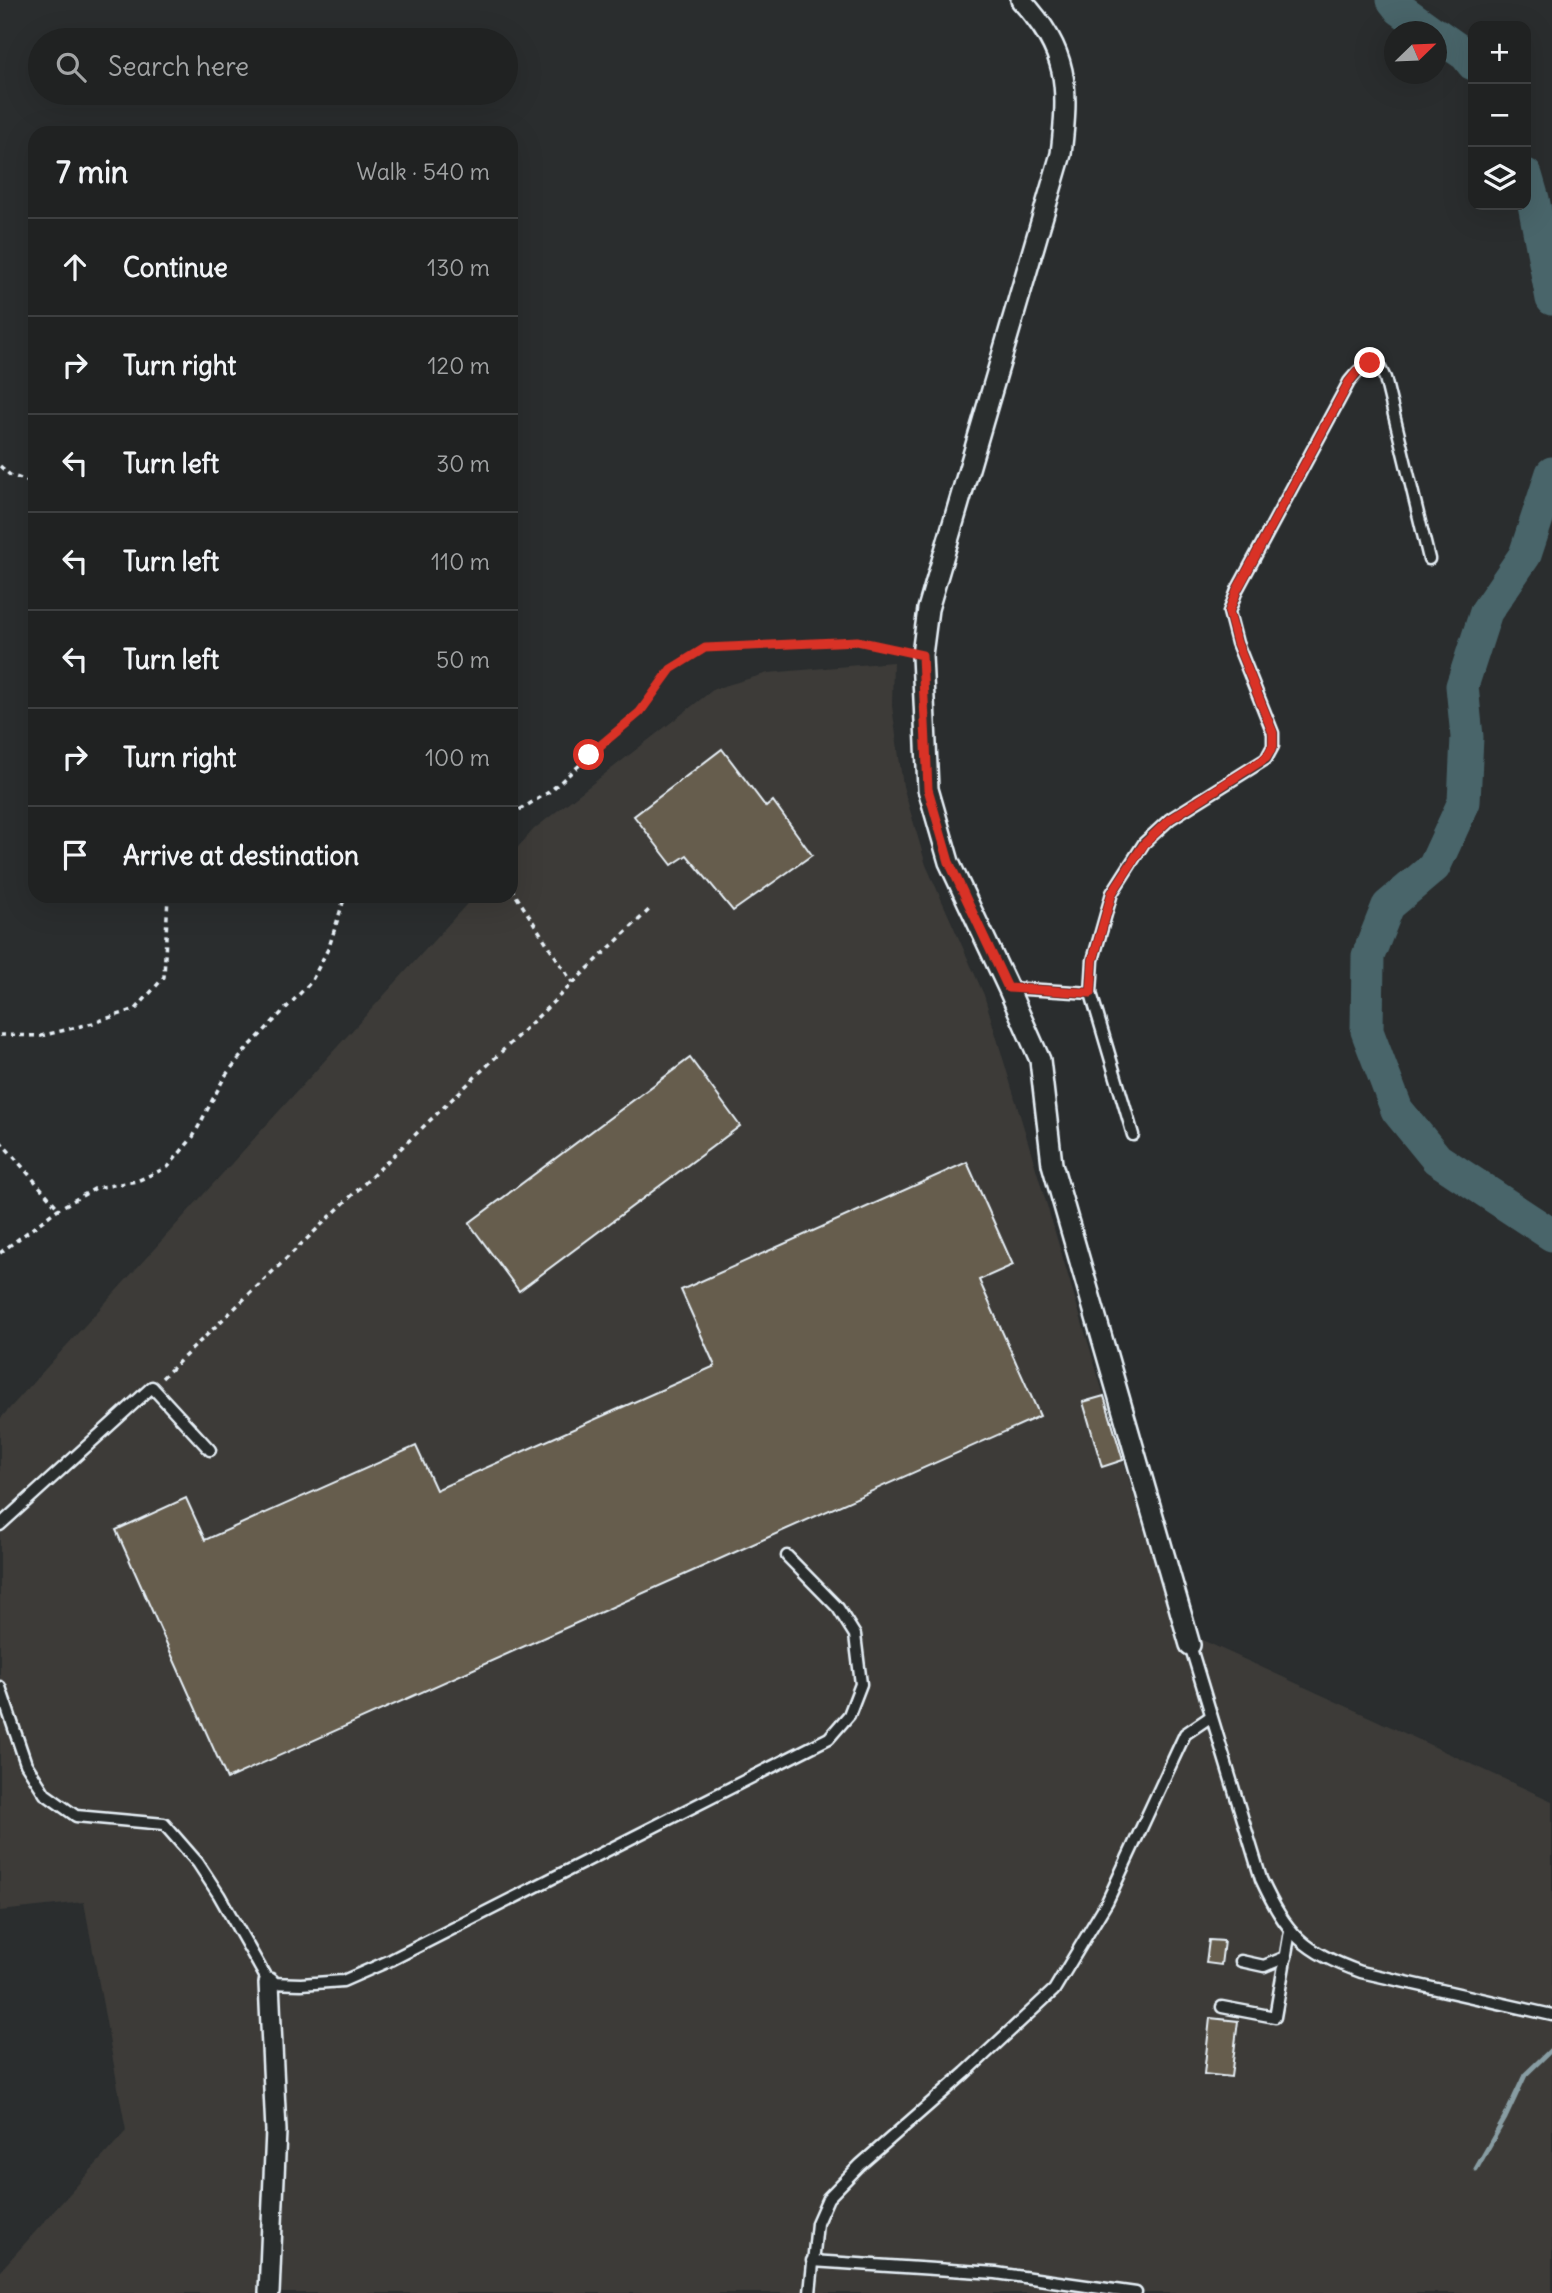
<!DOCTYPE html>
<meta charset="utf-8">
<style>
:root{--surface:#202222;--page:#282a2a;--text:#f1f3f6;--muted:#a2a4a5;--line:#3d3f40}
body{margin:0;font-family:Delius,sans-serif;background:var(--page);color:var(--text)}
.controls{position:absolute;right:21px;top:21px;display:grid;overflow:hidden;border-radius:14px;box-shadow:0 7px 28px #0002}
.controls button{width:63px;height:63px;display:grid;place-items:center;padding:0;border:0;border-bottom:2px solid var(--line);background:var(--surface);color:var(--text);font:35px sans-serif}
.compass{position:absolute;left:1384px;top:21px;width:63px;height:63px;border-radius:50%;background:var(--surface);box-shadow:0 7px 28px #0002;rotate:67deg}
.stop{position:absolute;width:21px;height:21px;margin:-16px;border:5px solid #d93025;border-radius:50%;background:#fff}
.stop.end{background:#d93025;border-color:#fff;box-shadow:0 2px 7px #0008}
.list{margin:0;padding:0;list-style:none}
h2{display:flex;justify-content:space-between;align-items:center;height:91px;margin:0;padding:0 28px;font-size:30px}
h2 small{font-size:23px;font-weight:400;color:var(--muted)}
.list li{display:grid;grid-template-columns:46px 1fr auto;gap:21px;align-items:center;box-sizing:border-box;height:98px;padding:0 28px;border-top:2px solid var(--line)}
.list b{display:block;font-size:26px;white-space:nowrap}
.list em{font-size:23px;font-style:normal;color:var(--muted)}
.icon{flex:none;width:38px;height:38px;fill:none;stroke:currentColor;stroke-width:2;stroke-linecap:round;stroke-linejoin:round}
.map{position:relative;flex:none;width:1552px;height:2293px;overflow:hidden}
.search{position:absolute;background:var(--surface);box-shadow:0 7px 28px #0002;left:28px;top:28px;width:490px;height:77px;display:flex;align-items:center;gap:18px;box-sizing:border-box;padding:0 24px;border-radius:38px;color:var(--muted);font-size:26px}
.panel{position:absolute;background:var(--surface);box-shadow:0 7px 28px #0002;left:28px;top:126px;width:490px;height:777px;border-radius:21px}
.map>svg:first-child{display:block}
</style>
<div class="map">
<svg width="1552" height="2293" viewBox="0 0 1552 2293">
<rect width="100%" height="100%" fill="#2a2d2e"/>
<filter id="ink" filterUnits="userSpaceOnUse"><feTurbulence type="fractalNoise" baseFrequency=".0143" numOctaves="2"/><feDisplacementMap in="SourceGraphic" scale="14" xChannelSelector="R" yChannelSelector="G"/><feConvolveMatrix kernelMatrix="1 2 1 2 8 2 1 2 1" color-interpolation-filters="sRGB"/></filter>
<g filter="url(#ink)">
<!-- built -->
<polygon fill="#3c3b38" points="893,662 892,706 903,786 926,865 984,995 1180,1649 1200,1639 1552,1801 1552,2293 0,2293 0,2271 126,2131 84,1902 0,1911 0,1419 474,896 511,896 511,855 534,829 714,689 768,673"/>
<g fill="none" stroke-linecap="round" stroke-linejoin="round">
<!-- stream -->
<polyline stroke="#889da3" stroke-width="5" points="1476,2169 1505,2118 1525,2075 1552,2049"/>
<!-- river -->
<g stroke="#48656b" stroke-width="33">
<polyline points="1393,0 1400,9 1432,32"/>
<polyline points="1436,34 1466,55 1473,64"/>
<polyline points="1526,175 1533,199 1552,299"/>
<polyline points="1552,473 1525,555 1486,612 1462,686 1467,737 1464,802 1434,867 1388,906 1368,956 1367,1031 1397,1110 1437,1159 1552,1235"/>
</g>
</g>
<!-- building -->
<g fill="#665d4e" stroke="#e8f1f8" stroke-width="2">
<polygon points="722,749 766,807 773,801 812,855 733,911 687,855 672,865 634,816"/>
<polygon points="690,1058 740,1126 519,1291 469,1223"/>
<polygon points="967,1162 1013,1265 979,1280 1040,1416 227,1779 116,1530 186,1498 205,1540 416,1446 436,1490 715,1366 681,1290"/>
<polygon points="1104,1396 1123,1460 1102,1467 1083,1402"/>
<polygon points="1209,1940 1224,1941 1221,1965 1206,1963"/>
<polygon points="1210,2018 1238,2021 1231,2077 1204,2074"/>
</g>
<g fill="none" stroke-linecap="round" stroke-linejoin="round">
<!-- service casing -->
<g stroke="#e8f1f8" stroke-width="15">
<g id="service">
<path d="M1008 988 1091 993 1093 960 1112 893 1144 843 1170 819 1266 759 1273 746V733L1237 643 1229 612 1237 590 1349 382C1358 371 1364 363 1378 364L1385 378 1429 559"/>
<polyline points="1091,993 1133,1135"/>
<polyline points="0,1525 152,1387 210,1450"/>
<path d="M1190 1645 1261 1879C1287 1935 1303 1951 1361 1972L1552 2015"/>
<polyline points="0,1687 26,1764 45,1794 76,1816 164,1824 198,1863 219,1895 269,1983 301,1984 343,1981 391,1960 829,1738 849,1715 861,1684 855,1635 838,1608 787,1556"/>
<polyline points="1241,1961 1264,1966 1286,1957"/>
<polyline points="1222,2007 1275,2017 1290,1931"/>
<polyline points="812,2261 996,2273 1136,2293"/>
<polyline points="810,2293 817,2223 828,2198 860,2165 965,2073 1054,1990 1107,1902 1185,1734 1210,1717"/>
</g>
</g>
<!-- minor casing -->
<g stroke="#e8f1f8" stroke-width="24">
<g id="minor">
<path d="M1021 0C1069 52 1069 86 1061 154L928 609 922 655 928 789 949 862 1008 988 1040 1060 1052 1164 1190 1645"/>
<polyline points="269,2293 276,2131 269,1983"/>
</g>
</g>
<!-- path -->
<g stroke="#e8f1f8" stroke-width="3.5" stroke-dasharray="5 5" stroke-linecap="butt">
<polyline points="0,466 10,475 35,484"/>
<polyline points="511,815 549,792 640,712 671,669 705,648 857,641 906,652"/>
<polyline points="511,888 572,982"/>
<polyline points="0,1035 41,1036 93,1023 136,1009 164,977 168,896"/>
<polyline points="0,1141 58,1208"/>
<polyline points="0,1253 58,1209 96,1188 137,1181 168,1167 193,1137 225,1076 244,1052 311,982 329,947 345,896"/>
<polyline points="162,1378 652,907"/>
</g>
<!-- service -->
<use href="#service" stroke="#2a2d2e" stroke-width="10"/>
<!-- minor -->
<use href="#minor" stroke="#2a2d2e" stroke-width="19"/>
</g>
</g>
<g fill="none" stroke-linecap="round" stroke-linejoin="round" filter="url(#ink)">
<!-- route -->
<polyline stroke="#d93025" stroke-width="9" points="589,755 640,712 671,669 705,648 857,641 922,655 928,789 949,862 1008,988 1091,993 1093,960 1112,893 1144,844 1170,819 1266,758 1273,746 1273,733 1237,643 1229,612 1237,590 1349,382 1360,368 1370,363"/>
</g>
</svg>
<div class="controls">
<button>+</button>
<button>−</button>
<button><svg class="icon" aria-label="layers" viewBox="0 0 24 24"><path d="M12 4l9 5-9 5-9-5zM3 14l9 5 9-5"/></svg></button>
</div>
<svg class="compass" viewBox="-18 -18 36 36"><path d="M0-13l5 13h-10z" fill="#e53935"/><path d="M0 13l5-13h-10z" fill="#a2a4a5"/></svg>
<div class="stop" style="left:589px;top:755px"></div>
<div class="stop end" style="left:1370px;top:363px"></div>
<div class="search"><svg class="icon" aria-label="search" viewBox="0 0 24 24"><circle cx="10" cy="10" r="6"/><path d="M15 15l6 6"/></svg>Search here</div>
<section class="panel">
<h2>7 min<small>Walk · 540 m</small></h2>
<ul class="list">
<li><svg class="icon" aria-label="ahead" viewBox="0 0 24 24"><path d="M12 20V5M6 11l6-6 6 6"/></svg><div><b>Continue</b></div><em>130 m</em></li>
<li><svg class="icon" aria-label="right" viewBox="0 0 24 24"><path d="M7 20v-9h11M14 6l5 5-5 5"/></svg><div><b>Turn right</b></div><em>120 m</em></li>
<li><svg class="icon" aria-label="left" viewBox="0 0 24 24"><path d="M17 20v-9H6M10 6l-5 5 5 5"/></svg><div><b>Turn left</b></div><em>30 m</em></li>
<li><svg class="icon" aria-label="left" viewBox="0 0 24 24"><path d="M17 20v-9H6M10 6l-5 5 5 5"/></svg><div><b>Turn left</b></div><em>110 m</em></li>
<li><svg class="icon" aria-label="left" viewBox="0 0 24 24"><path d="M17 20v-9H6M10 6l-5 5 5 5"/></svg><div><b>Turn left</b></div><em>50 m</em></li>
<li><svg class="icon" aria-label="right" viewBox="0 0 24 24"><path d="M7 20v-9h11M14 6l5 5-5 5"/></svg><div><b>Turn right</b></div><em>100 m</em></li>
<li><svg class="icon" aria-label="arrive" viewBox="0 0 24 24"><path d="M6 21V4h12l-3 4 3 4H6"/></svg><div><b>Arrive at destination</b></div></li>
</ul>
</section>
</div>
